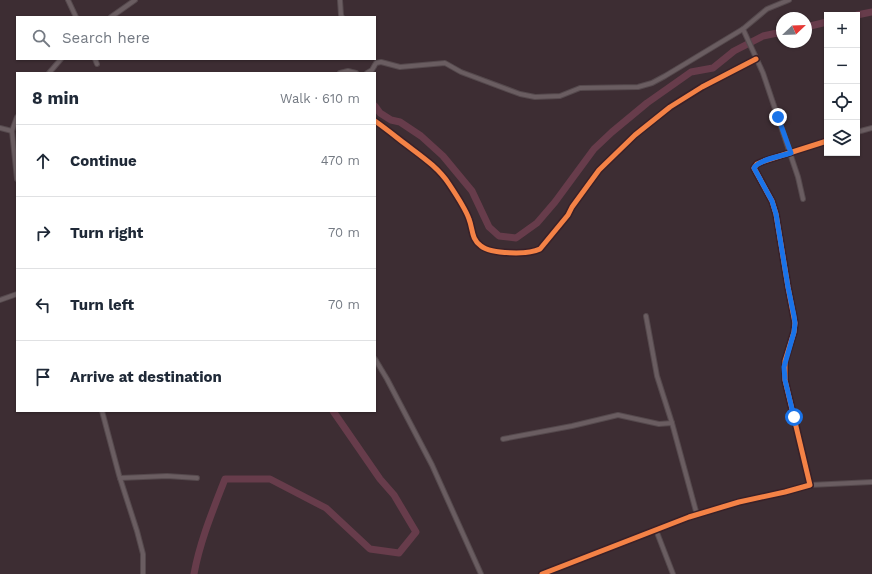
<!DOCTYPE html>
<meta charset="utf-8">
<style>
:root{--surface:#fff;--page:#f2f2f3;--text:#1f2937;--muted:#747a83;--line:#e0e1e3}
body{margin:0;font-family:"Work Sans",sans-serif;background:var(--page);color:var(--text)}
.controls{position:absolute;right:12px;top:12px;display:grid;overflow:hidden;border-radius:0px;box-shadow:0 1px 3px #0004}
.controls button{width:36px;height:36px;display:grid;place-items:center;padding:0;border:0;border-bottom:1px solid var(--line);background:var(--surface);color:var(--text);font:20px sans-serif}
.compass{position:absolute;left:776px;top:12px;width:36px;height:36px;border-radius:50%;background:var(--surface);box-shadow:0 1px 3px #0004;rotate:67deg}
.stop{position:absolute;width:12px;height:12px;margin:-9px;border:3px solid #1a73e8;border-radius:50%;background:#fff}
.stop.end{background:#1a73e8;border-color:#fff;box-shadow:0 1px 4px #0008}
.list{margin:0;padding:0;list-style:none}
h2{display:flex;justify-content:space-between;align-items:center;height:52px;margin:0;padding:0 16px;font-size:17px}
h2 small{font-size:13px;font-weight:400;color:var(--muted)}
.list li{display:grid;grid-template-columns:26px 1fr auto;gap:12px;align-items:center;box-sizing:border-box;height:72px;padding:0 16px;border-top:1px solid var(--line)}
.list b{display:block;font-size:15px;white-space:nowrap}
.list em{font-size:13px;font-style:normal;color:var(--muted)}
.icon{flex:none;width:22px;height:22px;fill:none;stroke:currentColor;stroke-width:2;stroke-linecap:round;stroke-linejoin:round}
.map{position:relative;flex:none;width:872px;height:574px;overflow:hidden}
.search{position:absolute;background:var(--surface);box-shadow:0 1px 3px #0004;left:16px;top:16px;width:360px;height:44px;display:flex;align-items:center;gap:10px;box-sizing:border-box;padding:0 14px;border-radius:0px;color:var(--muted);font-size:15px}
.panel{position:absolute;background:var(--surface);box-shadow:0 1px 3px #0004;left:16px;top:72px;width:360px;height:340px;border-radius:0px}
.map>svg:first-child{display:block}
</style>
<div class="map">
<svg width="872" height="574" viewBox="0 0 872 574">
<rect width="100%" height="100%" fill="#3d2d33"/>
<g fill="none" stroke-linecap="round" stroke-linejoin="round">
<!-- river -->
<g stroke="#673c4b" stroke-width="7">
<polyline points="857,15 872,12"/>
<polyline points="806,27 827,22"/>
<polyline points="375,106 380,113 391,120 400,122 421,136 443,156 472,191 489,227 499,236 516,238 537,223 555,202 594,149 612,132 647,103 691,72 713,68 734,51 763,36 782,32"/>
<path d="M194 574C200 541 213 510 225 479H270L326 508 370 549 399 553 416 532 394 495 380 479 333 411"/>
</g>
<!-- street casing -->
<g stroke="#55494d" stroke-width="6">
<g id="street">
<polyline points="68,0 76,17"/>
<polyline points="340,0 341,15 342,17"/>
<polyline points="111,17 135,0"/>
<polyline points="743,29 763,73 798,177 803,199"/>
<polyline points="95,59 97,64"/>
<polyline points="49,73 61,59"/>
<polyline points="340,73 348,71 356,73"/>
<polyline points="367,73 372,70 376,63 381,62 400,67 445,63 461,72 520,94 535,97 560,96 580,88 638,87 652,83 665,76 743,29 767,9 789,0"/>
<polyline points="17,117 12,131 17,179"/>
<path d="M375 121C385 128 395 136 404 143 421 156 438 167 449 184 455 193 466 210 469 219 473 229 471 239 481 246 491 254 528 255 540 249L568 215 572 207 599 170 635 135 670 107 702 87 756 59"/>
<polyline points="0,128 12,131"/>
<polyline points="857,132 872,128"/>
<polyline points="0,300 17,294"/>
<polyline points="646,316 657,376 672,423 697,515"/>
<polyline points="375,359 387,379 432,465 481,574"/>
<polyline points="102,411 119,475 137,531 143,554 143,574"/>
<polyline points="503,439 572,426 618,415 659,424 672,423"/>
<polyline points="120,478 167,476 197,478"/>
<polyline points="810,485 872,482"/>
<polyline points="656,530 673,574"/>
<polyline points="542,574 689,517 739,502 785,492 810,485 785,380 785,361 794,332 795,323 788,287 776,214 772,201 754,168 757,164 764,161 827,141"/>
</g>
</g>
<!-- street -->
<use href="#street" stroke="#6a5d61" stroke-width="4"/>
<!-- cycleway casing -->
<g stroke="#382028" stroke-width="8">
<g id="cycleway">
<path d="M375 121C385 128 395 136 404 143 421 156 438 167 449 184 455 193 466 210 469 219 473 229 471 239 481 246 491 254 528 255 540 249L568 215 572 207 599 170 635 135 670 107 702 87 756 59"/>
<polyline points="542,574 689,517 739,502 785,492 810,485 785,380 785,361 794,332 795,323 788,287 776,214 772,201 754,168 757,164 764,161 827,141"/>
</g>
</g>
<!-- cycleway -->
<use href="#cycleway" stroke="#f48246" stroke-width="5"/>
</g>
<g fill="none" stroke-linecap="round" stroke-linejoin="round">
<!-- route -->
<path stroke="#1a73e8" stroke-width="5" d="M778 117 791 153C781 156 758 160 754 168L772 201 776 214 788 287 794 316 795 323 794 332 784 367 785 380 794 417"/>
</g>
</svg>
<div class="controls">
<button>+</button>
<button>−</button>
<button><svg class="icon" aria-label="locate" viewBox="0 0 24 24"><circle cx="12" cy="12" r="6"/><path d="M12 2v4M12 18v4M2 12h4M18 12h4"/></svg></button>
<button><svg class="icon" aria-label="layers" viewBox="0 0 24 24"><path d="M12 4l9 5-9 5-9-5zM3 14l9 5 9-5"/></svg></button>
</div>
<svg class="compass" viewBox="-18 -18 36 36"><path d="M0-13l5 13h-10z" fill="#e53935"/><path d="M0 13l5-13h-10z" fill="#747a83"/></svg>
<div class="stop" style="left:794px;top:417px"></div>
<div class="stop end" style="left:778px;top:117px"></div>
<div class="search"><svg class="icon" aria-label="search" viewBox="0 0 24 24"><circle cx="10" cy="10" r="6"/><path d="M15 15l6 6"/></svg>Search here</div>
<section class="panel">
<h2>8 min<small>Walk · 610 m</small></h2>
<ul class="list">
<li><svg class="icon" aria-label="ahead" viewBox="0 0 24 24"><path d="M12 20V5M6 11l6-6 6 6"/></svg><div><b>Continue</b></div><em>470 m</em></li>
<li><svg class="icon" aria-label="right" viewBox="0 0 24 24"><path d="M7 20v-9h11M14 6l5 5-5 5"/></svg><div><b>Turn right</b></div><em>70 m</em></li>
<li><svg class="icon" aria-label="left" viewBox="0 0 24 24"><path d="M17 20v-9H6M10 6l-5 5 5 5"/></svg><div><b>Turn left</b></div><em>70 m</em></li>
<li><svg class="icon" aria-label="arrive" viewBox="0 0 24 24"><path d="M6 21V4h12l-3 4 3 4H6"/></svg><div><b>Arrive at destination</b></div></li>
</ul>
</section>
</div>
